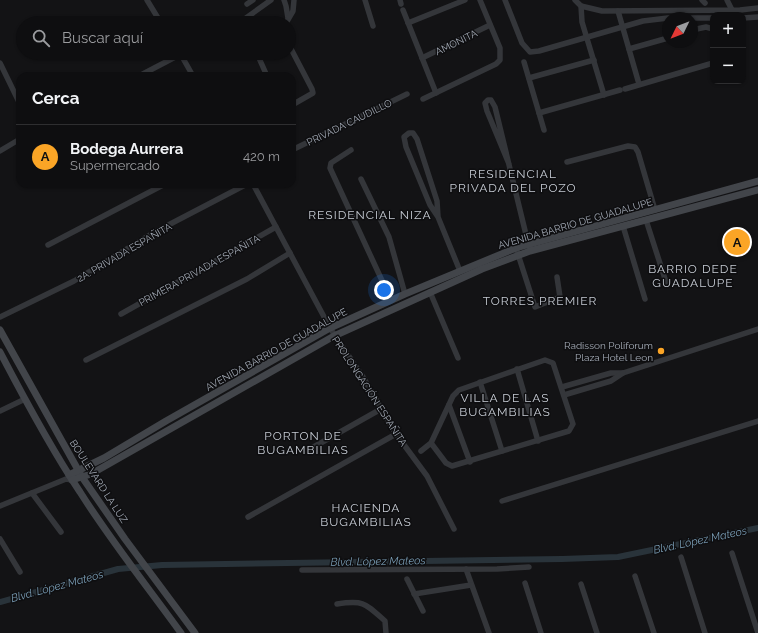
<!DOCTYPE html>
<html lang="es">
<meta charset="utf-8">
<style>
:root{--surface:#0e0e10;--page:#1c1c1e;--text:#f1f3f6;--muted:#9b9c9f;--line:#2e2e30;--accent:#fba526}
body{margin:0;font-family:Raleway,sans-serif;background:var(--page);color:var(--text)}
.controls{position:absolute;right:12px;top:12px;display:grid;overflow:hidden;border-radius:8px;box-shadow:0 1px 3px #0004}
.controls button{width:36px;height:36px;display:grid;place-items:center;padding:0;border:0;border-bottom:1px solid var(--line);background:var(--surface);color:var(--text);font:20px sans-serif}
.compass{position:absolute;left:662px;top:12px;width:36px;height:36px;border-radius:50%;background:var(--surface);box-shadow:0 1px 3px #0004;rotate:227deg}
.you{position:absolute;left:384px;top:290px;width:14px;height:14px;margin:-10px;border:3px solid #fff;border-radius:50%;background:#1a73e8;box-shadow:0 0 0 6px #1a73e833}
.badge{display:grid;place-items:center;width:26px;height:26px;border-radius:50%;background:var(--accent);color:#111;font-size:13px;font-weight:700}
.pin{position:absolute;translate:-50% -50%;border:2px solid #fff;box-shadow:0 1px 4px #0006}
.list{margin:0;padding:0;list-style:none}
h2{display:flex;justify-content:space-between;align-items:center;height:52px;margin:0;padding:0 16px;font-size:17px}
h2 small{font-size:13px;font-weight:400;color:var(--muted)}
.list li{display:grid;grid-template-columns:26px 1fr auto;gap:12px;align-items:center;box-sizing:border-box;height:64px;padding:0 16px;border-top:1px solid var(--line)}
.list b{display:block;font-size:15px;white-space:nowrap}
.list p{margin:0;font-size:13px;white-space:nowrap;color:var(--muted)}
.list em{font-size:13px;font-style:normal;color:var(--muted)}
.icon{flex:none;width:22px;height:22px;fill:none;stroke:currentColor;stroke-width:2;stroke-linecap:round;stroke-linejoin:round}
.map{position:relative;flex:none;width:758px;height:633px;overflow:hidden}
.search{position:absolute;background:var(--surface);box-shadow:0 1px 3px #0004;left:16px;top:16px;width:280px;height:44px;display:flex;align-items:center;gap:10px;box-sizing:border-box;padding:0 14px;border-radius:22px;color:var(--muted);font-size:15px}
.panel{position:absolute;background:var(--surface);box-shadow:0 1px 3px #0004;left:16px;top:72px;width:280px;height:116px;border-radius:12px}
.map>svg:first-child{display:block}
</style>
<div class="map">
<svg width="758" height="633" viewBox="0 0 758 633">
<rect width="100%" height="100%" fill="#131315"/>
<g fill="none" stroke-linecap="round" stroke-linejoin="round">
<!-- canal -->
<polyline stroke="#29333a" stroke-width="6" points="0,602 118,569 162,565 562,559 618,557 758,528"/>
<!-- street -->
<g stroke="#34363a" stroke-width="5.5">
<polyline points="147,0 161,23"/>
<polyline points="284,0 286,6 288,18"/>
<polyline points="365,0 373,26"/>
<polyline points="400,0 401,4"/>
<polyline points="505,0 522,43 530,52 539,51 643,21 668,18"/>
<polyline points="575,0 581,6 582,22 604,95"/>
<polyline points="702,0 705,3"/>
<polyline points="727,0 732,10"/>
<polyline points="247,4 253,0"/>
<polyline points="581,6 602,11 740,10 758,8"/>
<polyline points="403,10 436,93"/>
<polyline points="618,11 639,84"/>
<polyline points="692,18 713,18"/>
<polyline points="743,18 758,17"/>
<polyline points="239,23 271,0"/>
<polyline points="286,23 293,11 294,0"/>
<polyline points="408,23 465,0"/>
<polyline points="692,30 706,27 713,29"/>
<polyline points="289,45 312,89 313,93 292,105"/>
<polyline points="629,49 668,38"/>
<polyline points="180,53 193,76"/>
<polyline points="259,53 259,58 267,76"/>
<polyline points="422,58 490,25"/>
<polyline points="524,62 544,130"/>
<polyline points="0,63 20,104"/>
<polyline points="139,76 181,54"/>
<polyline points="529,78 594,60"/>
<polyline points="625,89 713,63"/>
<polyline points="423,99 496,64 500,60 500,48 480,0"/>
<polyline points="539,113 620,90"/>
<polyline points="292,150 407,94"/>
<polyline points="351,150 331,163 330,168 391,300"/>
<polyline points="0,151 20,139"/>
<polyline points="567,162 628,146 635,147 638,152 655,210"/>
<polyline points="509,164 487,111 485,103 488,100 491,100 495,107 529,247"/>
<polyline points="361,179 389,237 405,294"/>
<polyline points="253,184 330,328 363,377 396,434 427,476 454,529"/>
<polyline points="438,217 437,201 417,139 413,133 409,133 404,137 406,147 430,205 438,217 460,271"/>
<polyline points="646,220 666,282"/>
<polyline points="623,226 645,299"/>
<polyline points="48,245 165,184"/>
<polyline points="516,248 535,307 560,297 557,277"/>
<polyline points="430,292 458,358"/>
<polyline points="121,314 276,227"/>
<polyline points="0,317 74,281 153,233 247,184"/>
<polyline points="86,360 247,279 290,253"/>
<polyline points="517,369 538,441"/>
<polyline points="480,382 502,451"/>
<polyline points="562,387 611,373 623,373 758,329"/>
<polyline points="564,395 611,381 623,373"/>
<polyline points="449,405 470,462"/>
<polyline points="0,411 25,399"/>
<polyline points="310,449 381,409"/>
<polyline points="421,451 431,443 453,396 459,390 545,360 553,363 573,424 569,431 452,466 446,463 431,443"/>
<polyline points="32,493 61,532"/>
<polyline points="502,501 758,421"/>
<polyline points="0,506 66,479 72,480"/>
<polyline points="248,517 396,434"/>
<polyline points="0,539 20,572"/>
<polyline points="732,553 758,633"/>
<polyline points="681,557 705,633"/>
<polyline points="466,569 489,633"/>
<polyline points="302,570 497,569 529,567"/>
<polyline points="635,576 654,633"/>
<polyline points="407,579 423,611"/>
<polyline points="525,583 541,633"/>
<polyline points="581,584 597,633"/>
<polyline points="414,594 471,585"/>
<path d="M337 604C364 600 365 603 385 621L386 633"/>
</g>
<!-- secondary -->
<g stroke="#42454a" stroke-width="7">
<polyline points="0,330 82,477 125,539 195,633"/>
<path d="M0 352C25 400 50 447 80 492 111 541 147 586 181 633"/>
<polyline points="69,475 104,458 166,421 330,328 405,294 516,248 758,181"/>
<polyline points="72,480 91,474 334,336 482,269 530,251 758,190"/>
</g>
</g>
<!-- markers -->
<circle fill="#fba526" stroke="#0e0e10" stroke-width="1.5" cx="661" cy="351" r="4"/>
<g text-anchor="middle" stroke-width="3" stroke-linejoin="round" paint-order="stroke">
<!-- street labels -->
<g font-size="10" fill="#a4abb6" stroke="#0e0e10">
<text transform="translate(456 42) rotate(-26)" y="4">AMONITA</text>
<text transform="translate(349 122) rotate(-26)" y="4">PRIVADA CAUDILLO</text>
<text transform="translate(575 223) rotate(-16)" y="4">AVENIDA BARRIO DE GUADALUPE</text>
<text transform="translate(124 252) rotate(-30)" y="4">2A. PRIVADA ESPAÑITA</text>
<text transform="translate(199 270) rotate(-29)" y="4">PRIMERA PRIVADA ESPAÑITA</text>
<text transform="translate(276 349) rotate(-29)" y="4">AVENIDA BARRIO DE GUADALUPE</text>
<text transform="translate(370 391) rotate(57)" y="4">PROLONGACIÓN ESPAÑITA</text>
<text transform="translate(99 481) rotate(57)" y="4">BOULEVARD LA LUZ</text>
</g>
<!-- poi labels -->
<g font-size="10" fill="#a4abb6" stroke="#0e0e10" text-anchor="end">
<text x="653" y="349">Radisson Poliforum<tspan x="653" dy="12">Plaza Hotel Leon</tspan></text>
</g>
<!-- water labels -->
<g font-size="11" font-style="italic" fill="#799cb4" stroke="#0e0e10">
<text transform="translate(700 540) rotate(-12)" y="4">Blvd. López Mateos</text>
<text transform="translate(378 561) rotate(-1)" y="4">Blvd. López Mateos</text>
<text transform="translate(57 586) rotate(-15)" y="4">Blvd. López Mateos</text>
</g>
<!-- quarter labels -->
<g font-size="12" letter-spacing="1" fill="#c5cad2" stroke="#0e0e10">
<text x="513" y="178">RESIDENCIAL<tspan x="513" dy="14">PRIVADA DEL POZO</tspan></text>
<text x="370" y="219">RESIDENCIAL NIZA</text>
<text x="693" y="273">BARRIO DEDE<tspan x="693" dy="14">GUADALUPE</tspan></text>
<text x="540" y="305">TORRES PREMIER</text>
<text x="505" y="402">VILLA DE LAS<tspan x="505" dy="14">BUGAMBILIAS</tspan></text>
<text x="303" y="440">PORTON DE<tspan x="303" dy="14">BUGAMBILIAS</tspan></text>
<text x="366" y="512">HACIENDA<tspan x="366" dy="14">BUGAMBILIAS</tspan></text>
</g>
</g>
</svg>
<div class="controls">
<button>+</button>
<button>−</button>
</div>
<svg class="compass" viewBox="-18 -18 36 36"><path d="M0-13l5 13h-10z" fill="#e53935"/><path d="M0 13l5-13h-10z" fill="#9b9c9f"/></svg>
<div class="you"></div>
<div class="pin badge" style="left:737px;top:242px">A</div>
<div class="search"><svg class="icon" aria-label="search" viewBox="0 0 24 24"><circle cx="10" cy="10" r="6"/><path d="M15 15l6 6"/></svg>Buscar aquí</div>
<section class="panel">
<h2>Cerca<small></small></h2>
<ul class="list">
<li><span class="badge">A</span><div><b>Bodega Aurrera</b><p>Supermercado</p></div><em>420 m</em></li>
</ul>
</section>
</div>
